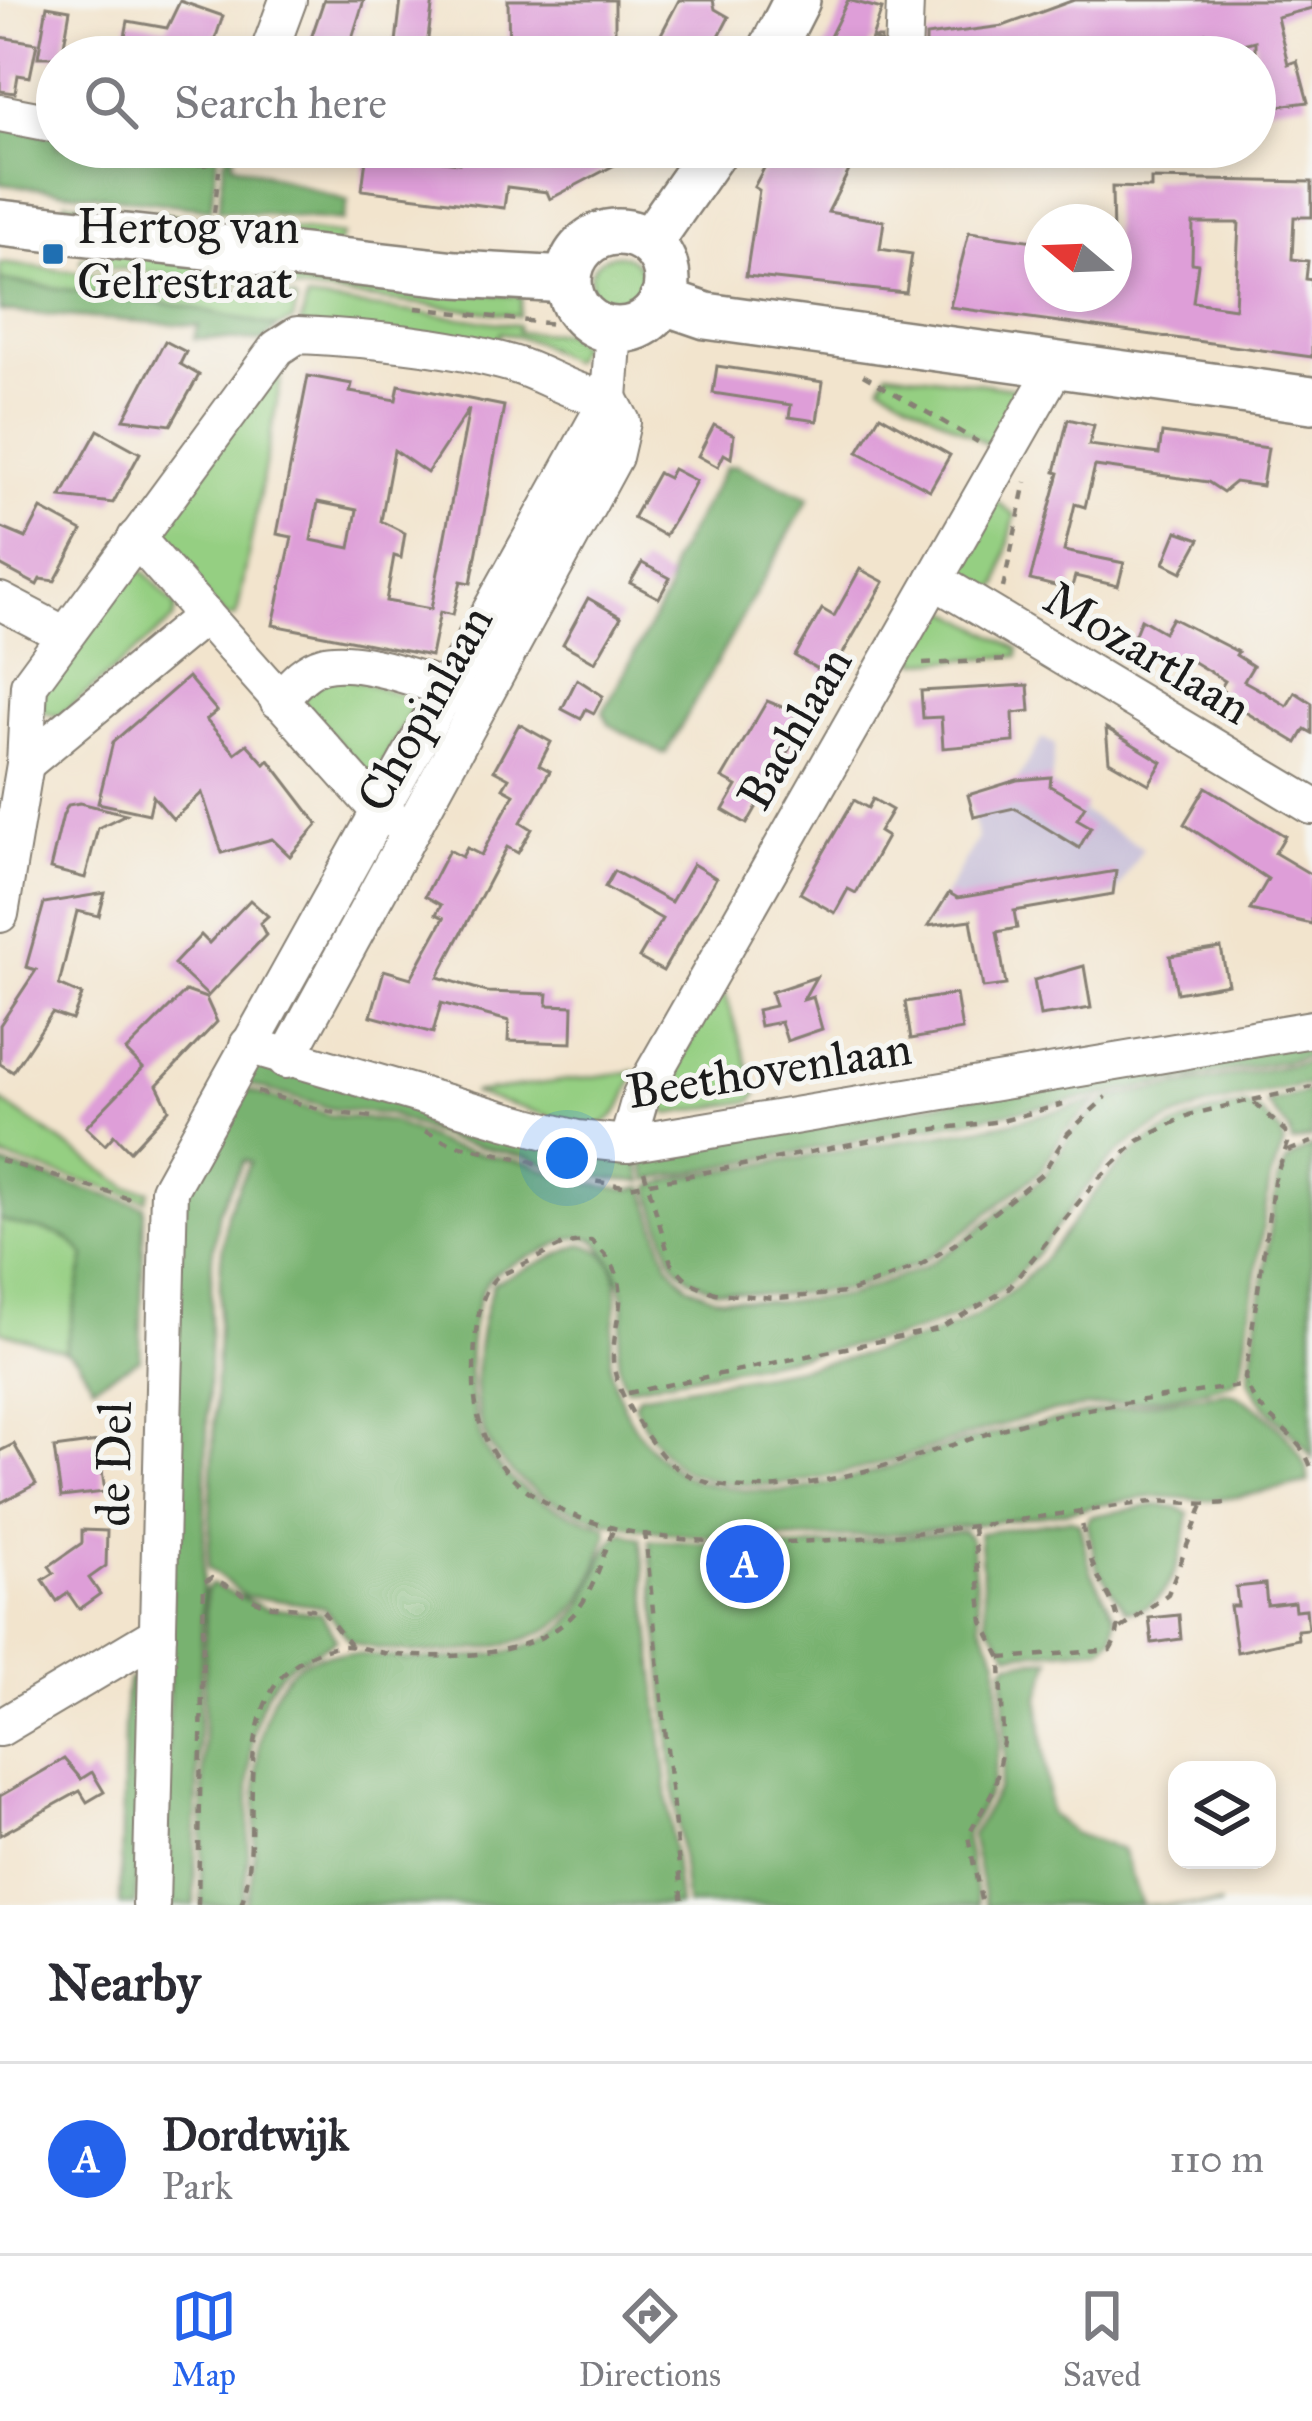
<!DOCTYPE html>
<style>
:root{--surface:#fff;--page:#f7f7f7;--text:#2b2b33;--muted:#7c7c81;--line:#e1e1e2;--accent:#2563eb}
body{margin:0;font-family:"IM FELL Great Primer",serif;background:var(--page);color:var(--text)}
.controls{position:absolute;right:36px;bottom:36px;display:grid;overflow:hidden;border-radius:24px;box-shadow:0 6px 18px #0003}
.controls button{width:108px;height:108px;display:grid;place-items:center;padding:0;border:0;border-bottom:3px solid var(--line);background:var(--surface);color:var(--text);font:60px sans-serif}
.compass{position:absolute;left:1024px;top:204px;width:108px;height:108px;border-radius:50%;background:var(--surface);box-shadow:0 6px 18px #0003;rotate:289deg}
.you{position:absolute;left:567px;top:1158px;width:42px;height:42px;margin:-30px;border:9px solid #fff;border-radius:50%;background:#1a73e8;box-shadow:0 0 0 18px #1a73e833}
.badge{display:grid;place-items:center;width:78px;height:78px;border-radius:50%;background:var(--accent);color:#fff;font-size:39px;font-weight:700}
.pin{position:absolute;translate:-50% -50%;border:6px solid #fff;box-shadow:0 3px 12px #0006}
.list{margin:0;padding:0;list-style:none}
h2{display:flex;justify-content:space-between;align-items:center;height:156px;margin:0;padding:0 48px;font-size:51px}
h2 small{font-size:39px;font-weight:400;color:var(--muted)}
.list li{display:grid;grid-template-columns:78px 1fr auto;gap:36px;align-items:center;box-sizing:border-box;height:192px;padding:0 48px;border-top:3px solid var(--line)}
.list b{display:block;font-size:45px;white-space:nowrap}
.list p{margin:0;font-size:39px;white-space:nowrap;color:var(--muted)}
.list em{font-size:39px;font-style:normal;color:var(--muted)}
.icon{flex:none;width:66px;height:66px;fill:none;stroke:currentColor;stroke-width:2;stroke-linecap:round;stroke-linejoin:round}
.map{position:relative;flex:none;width:1312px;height:1905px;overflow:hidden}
.search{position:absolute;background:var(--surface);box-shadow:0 6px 18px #0003;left:36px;right:36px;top:36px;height:132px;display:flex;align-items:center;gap:30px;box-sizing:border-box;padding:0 42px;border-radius:66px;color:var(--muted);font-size:45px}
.sheet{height:348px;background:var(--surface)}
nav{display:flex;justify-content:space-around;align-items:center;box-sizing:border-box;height:168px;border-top:3px solid var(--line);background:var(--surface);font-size:33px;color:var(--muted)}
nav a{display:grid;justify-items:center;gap:6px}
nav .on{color:var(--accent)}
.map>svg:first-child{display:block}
</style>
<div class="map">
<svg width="1312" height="1905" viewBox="0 0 1312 1905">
<rect width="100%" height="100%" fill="#f6f6f2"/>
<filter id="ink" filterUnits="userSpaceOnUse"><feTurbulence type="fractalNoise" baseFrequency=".00833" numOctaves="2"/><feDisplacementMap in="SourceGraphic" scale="24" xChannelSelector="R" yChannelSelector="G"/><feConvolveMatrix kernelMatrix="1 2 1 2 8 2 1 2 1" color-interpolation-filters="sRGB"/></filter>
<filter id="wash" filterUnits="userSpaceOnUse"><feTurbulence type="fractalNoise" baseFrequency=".004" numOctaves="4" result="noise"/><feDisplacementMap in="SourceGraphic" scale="48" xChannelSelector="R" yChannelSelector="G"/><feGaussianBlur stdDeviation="2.7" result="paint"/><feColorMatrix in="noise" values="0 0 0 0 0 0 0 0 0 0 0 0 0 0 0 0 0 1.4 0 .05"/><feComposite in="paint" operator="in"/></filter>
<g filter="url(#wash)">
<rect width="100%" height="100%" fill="#f2e4cd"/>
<!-- industrial -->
<polygon fill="#c8bfd8" points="1042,738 1055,744 1051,785 1086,805 1083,812 1143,848 1114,896 926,928 978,838 967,794 1016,782"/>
<!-- green -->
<g fill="#95cf82" stroke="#58764f" stroke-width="3">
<polygon points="66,201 343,235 335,249 65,209"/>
<polygon points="127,252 522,297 519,316 81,264 82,257"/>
<circle cx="617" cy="282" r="27"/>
<polygon points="0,263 294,298 297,303 293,321 278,327 189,307 0,280"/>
<polygon points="307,299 518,325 518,332 565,333 580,345 570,362 536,342 500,332 496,351 300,326"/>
<polygon points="286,353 238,610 235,617 226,617 165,555 158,533"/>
<polygon points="888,371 1028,390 997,450 881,384"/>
<polygon points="992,498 1015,515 999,585 987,594 966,581 960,568"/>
<polygon points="137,571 146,573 176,607 173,620 59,716 44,713 38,687"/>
<polygon points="946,609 1018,649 1018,656 918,662 913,650 932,617"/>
<polygon points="335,673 416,700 377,775 369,776 299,699"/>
<polygon points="725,995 757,1093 752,1101 669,1114 657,1101 713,999"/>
<path d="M635 1071C626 1099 622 1118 592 1129L472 1093Z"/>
<polygon points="0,1100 128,1187 149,1191 146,1200 0,1157"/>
<path d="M0 1219C32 1234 62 1223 85 1256L65 1351 0 1331Z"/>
</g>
<!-- forest -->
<g fill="#78b270" stroke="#4a6746" stroke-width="3">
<path d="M0 126 57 136V147C111 147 165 162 218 151L211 209 0 184Z"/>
<polygon points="236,147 232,163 348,201 343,221 218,210 225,158"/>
<polygon points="0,280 189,307 278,327 262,341 194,338 199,326 0,311"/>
<polygon points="737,466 809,498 666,753 661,753 609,724 603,712 668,592 672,562 726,467"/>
<polygon points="1312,1039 1312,1056 648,1180 642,1153"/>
<path d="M1312 1061V1084C1251 1096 1191 1103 1138 1138 1080 1175 1056 1246 1003 1288 972 1313 934 1326 896 1338L627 1388C597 1337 655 1311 596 1240 577 1232 561 1243 544 1251 527 1259 497 1267 487 1282 462 1323 464 1426 494 1462 523 1497 564 1513 606 1526L608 1533C599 1558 592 1589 574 1610 533 1657 407 1661 351 1642L324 1607 245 1596 208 1568 221 1259 227 1212 250 1162 244 1160 219 1211 212 1258 194 1905H165L176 1211 237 1087 330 1115 391 1121 449 1147 529 1163 569 1180 630 1190 644 1187 668 1264 687 1285 714 1297 776 1302 848 1296 920 1269 957 1246 1044 1177 1070 1135 1107 1099Z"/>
<polygon points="257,1064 637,1154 643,1182 570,1175 531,1158 451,1141 391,1115 331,1109 240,1082"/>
<polygon points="1312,1091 1312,1138 1292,1143 1289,1130 1266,1103"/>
<polygon points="1097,1101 1064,1132 1040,1172 953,1241 918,1264 847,1290 776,1295 715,1290 690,1279 673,1262 651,1194 650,1186 685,1177 1002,1124"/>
<path d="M1244 1105 1258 1110 1282 1134 1284 1144 1270 1180 1242 1370 1235 1380C1198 1399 1087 1404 1038 1415 941 1438 777 1519 683 1469 660 1456 644 1426 634 1404L639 1395C732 1377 909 1359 985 1310 1096 1238 1083 1135 1244 1105Z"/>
<path d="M1312 1146V1458C1293 1426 1261 1414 1249 1378L1277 1182 1287 1161Z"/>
<path d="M0 1164 144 1206 140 1359 93 1385 77 1359 65 1351 85 1256C62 1223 31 1234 0 1219Z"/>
<path d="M582 1244C645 1257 602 1337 612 1374 623 1416 657 1470 701 1482 806 1512 894 1459 993 1434 1070 1415 1148 1403 1227 1392 1256 1398 1311 1451 1308 1483 1276 1488 1242 1499 1209 1500 1191 1500 1173 1496 1155 1497 1119 1500 1082 1510 1046 1515 914 1535 582 1580 494 1452 464 1408 477 1331 493 1283Z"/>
<path d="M1155 1505 1177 1507 1189 1514C1184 1550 1171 1614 1126 1610L1097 1569 1087 1523 1090 1516Z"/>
<polygon points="1070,1519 1079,1523 1091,1571 1115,1616 1114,1636 1102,1648 1009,1654 986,1621 979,1533"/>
<polygon points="964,1531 971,1539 980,1622 997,1658 1000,1742 992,1786 965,1836 979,1905 686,1905 649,1540 791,1548"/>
<path d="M623 1532 641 1538 679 1905H244C266 1844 246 1775 266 1714 295 1625 361 1661 428 1659 465 1659 511 1655 545 1639 602 1612 591 1551 623 1532Z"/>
<path d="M211 1584 265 1608 321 1613 336 1639C320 1653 296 1655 280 1674 228 1734 264 1834 239 1905H201L206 1590Z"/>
<polygon points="1051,1659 1039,1697 1050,1814 1073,1833 1122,1850 1142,1905 1221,1905 986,1905 971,1836 998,1789 1005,1758 1004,1668 1009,1662"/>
<polygon points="129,1679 141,1679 136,1905 120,1905 125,1695"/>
</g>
<g id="blocks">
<!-- building -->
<g fill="#de9ed8" fill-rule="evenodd">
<polygon points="324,0 364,0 351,42 338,38 332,57 307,50"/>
<polygon points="401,0 433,0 427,46 396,42"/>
<polygon points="508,0 615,0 615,49 562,48 562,57 509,57"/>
<polygon points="679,0 713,0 715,9 729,17 708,57 696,57 659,38"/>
<polygon points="848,0 882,9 872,38 881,38 881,43 872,39 863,57 820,57"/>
<polygon points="1074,0 1312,0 1312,8 1277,17 1288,64 1297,61 1308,102 1255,109 1255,41 1210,52 1205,33 1142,57 926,57 926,36 1003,26"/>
<polygon points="180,1 223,16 209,57 121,57 128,21 167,28"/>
<polygon points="47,6 70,10 62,57 38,57"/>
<polygon points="0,37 37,43 30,77 18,75 15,93 0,91"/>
<polygon points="524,147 649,147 550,199 547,192 507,187 504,208 362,190 367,151 459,163 460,155 478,157 478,152 523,158"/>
<polygon points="775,147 861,147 828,212 884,221 880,249 912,254 906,293 746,276 759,190 754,187"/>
<path d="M1151 179 1312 182V217H1294L1292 259 1308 261 1306 279 1312 280V357L950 307 969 232 1042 242V294H1114L1112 187 1151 188ZM1193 223H1239L1235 308 1193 302 1198 264 1192 263Z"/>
<polygon points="165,341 186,352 180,364 199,375 171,425 124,419"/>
<polygon points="717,366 823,382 817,421 789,417 791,405 713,393"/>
<path d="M308 376 352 384 350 392 396 400 399 385 504 406 471 583 461 581 453 615 440 612 431 656 273 625 292 537 277 534ZM469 409 431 609 386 601 394 556 401 558 405 533 381 521 394 450 427 473ZM318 502 357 510 350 548 311 540Z"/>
<polygon points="880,415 950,455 930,490 858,452"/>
<polygon points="1068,419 1094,425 1089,445 1159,454 1162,433 1268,448 1262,486 1235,482 1223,492 1208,482 1095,466 1085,507 1075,504 1064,551 1124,563 1118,586 1075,576 1071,590 1030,580 1059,473 1055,472"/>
<polygon points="714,425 734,435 731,458 724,454 718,467 698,456"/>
<polygon points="98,430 140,453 113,503 61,497"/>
<polygon points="673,469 696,481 665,536 633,518 658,473 668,478"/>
<polygon points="41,509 82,531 55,581 40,579 37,585 0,565 0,527 26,538"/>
<polygon points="1177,531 1200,539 1182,572 1164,563"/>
<polygon points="642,563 670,578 659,598 630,583"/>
<polygon points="860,569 884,582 830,676 795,656 822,609 834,616"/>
<polygon points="588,598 621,617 595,662 563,644"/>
<polygon points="1172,618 1238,652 1236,655 1253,666 1244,681 1264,692 1287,706 1295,692 1312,703 1312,733 1305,729 1297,743 1227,701 1231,696 1220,689 1225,681 1182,655 1174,669 1131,644 1141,619 1164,632"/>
<polygon points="188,677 217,711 206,720 235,753 247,744 265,764 269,760 318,824 290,856 272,839 222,853 202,793 173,819 153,796 149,814 98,803 113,742"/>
<polygon points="577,679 603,696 594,713 586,709 581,719 562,709"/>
<polygon points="1028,685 1030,711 1013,713 1014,742 943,748 941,717 923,718 921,691"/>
<polygon points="767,701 797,713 790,725 800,730 747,824 723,810 737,786 722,778"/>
<polygon points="519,724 551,742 539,765 550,771 521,822 532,829 518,853 507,847 438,977 487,992 548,994 547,1005 573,1006 572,1043 508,1041 509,1021 441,1003 433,1033 371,1016 384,970 411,978 444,918 436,914 441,905 425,896 449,850 462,857 467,848 481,855 514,794 503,788 509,778 494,770"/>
<polygon points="1106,728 1162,762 1149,784 1109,761"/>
<polygon points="1051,777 1050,786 1085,806 1077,819 1091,827 1079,848 1014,808 974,817 968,795 1017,780"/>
<polygon points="1206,787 1285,836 1275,853 1312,875 1312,924 1250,910 1268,879 1184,824"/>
<polygon points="873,799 892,810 879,832 887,837 856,893 848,889 835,913 800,893 854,800 868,808"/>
<polygon points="80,803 126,814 98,828 85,878 50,869 63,815 68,805"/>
<polygon points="693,864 716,878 663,971 639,958 662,919 605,887 614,871 671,902"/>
<polygon points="1116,871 1113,894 1014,911 1017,928 997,932 1006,985 983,988 971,920 928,926 949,893 958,898"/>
<polygon points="105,893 99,916 77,911 59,985 82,995 72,1020 52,1013 13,1072 0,1064 0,1025 36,970 26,967 44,903"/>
<polygon points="250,900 268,916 260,923 266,935 208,996 174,964 201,935 209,943"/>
<polygon points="1221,948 1228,984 1177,993 1170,956"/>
<polygon points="1084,966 1091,1008 1040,1016 1034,980"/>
<polygon points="816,977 803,1000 813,997 822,1029 787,1041 781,1022 760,1026 757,1010 775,1006 771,992"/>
<polygon points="186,991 206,998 217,1022 157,1085 169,1109 130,1151 114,1135 105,1145 86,1127 143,1068 126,1051"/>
<polygon points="956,994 962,1030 911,1039 905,1002"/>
<polygon points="98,1442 105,1492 61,1497 54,1448"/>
<polygon points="14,1444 36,1484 0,1503 0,1451"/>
<polygon points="82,1530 107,1531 106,1566 89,1578 100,1594 79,1609 68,1593 57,1601 43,1580 54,1573 49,1566 82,1543"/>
<polygon points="1265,1584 1267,1605 1294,1602 1295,1610 1306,1609 1308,1629 1297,1630 1298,1639 1237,1652 1230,1606 1238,1606 1236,1587"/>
<polygon points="1179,1615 1181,1639 1152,1643 1149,1618"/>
<polygon points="64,1759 81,1779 92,1772 104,1792 87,1802 80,1791 0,1835 0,1796"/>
</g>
</g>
</g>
<g filter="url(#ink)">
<use href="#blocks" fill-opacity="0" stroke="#878074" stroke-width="3"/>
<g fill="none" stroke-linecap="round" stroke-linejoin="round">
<!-- minor casing -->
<g stroke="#878074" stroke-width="40">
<g id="minor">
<polyline points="267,57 288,0"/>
<polyline points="903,57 905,0"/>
<polyline points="0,113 57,124"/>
<polyline points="166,147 203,147"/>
<polyline points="136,538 379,811 398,822"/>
<polyline points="934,580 1312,806"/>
<polyline points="0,601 65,635"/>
<path d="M278 700C291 687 304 670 322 665 356 655 436 683 467 699"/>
<polyline points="25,764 205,615"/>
<path d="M0 914 25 764 29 685 277 348 297 335C362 338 450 346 512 364 547 374 572 395 609 398"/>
<polyline points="248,1045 505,1120 577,1139 627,1144 1312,1029"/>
<polyline points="286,1060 614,457 622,422 609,398"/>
<polyline points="627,1144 641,1095 1057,364"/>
<polyline points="0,1728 158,1634"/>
<polyline points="151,1905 169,1190 609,398 614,330"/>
</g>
</g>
<!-- major casing -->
<g stroke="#878074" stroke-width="50">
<g id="major">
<polyline points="768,57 797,0"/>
<polyline points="0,223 456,274 568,280"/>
<circle cx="618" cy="281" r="49"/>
<polyline points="649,243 716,147"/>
<polyline points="662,301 706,316 1312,400"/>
</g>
</g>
<!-- path -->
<g stroke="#878074" stroke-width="4.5" stroke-dasharray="9 9" stroke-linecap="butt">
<polyline points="214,213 219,171"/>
<polyline points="566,244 595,224 619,220"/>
<polyline points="416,308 554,324 569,319 583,333"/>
<polyline points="863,375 978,442"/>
<polyline points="1003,588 1026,482"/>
<polyline points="923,664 1007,660"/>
<polyline points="257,1092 330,1112 380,1118"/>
<polyline points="1253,1100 1312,1087"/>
<polyline points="425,1131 451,1144 517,1158"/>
<polyline points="1288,1151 1312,1142"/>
<polyline points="0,1160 137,1201"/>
<polyline points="528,1160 569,1177 629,1187 919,1131 1002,1121 1063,1104"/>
<polyline points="644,1171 671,1263 689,1282 715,1293 776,1298 847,1293 919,1266 955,1244 1042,1174 1068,1133 1106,1097"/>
<path d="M628 1393 938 1329 1008 1289 1096 1181 1138 1141 1189 1115 1251 1100 1286 1132 1288 1143 1274 1181 1245 1378C1255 1420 1301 1429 1312 1471"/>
<path d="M1225 1503C1201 1506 1177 1500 1153 1502 1005 1515 476 1637 474 1381 474 1352 474 1296 497 1277L565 1244 591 1241C639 1282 614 1309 613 1358 613 1388 643 1433 662 1455 736 1539 950 1439 1038 1419 1107 1404 1177 1395 1247 1385"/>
<polyline points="973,1527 983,1622 1001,1658 1003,1742 995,1787 968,1836 982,1905"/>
<polyline points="645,1532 683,1905"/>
<polyline points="1121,1629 1168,1594 1203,1505"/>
<path d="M1001 1658 1101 1651 1110 1650C1130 1618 1108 1600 1095 1570 1087 1552 1084 1533 1080 1513"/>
<polyline points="198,1905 204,1582 212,1578 265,1605 322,1610 350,1645"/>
<path d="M241 1905C265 1836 233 1741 279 1680 292 1663 313 1652 333 1647 354 1643 375 1653 396 1655 452 1659 541 1657 578 1609 596 1586 604 1552 615 1525"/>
</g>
<!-- minor -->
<use href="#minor" stroke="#fff" stroke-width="36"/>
<!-- major -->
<use href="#major" stroke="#fff" stroke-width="45"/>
</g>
</g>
<!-- markers -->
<rect fill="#1f6fb2" stroke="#f6f6f2" stroke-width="4.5" x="41" y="242" width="24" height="24" rx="6"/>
<g text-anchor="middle" stroke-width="10" stroke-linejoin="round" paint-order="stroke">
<!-- poi labels -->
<g font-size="48" fill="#1c1c1c" stroke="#f6f6f2" text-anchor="start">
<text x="77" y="243">Hertog van<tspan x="77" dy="55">Gelrestraat</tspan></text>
</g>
<!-- street labels -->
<g font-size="48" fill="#1c1c1c" stroke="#f6f6f2">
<text transform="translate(1148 652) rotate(31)" y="17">Mozartlaan</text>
<text transform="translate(424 708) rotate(-61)" y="17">Chopinlaan</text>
<text transform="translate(794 728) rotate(-60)" y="17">Bachlaan</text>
<text transform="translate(769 1069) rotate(-9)" y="17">Beethovenlaan</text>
<text transform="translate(113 1464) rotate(-89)" y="17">de Del</text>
</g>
</g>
</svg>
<div class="controls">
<button><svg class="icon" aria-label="layers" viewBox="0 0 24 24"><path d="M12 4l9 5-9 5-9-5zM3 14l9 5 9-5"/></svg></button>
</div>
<svg class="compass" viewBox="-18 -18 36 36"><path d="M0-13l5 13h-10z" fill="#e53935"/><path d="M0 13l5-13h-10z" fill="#7c7c81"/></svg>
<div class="you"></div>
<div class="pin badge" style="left:745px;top:1564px">A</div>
<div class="search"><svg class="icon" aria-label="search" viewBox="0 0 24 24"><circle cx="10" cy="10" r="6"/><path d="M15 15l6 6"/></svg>Search here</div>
</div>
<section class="sheet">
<h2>Nearby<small></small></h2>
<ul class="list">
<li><span class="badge">A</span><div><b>Dordtwijk</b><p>Park</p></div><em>110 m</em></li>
</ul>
</section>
<nav>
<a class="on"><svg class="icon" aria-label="map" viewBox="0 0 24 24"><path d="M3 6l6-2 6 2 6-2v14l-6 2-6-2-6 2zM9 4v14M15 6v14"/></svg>Map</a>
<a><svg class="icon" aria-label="directions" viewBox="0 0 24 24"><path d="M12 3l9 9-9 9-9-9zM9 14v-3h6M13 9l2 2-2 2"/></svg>Directions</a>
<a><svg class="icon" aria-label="saved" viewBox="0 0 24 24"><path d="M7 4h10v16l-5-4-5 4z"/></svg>Saved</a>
</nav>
